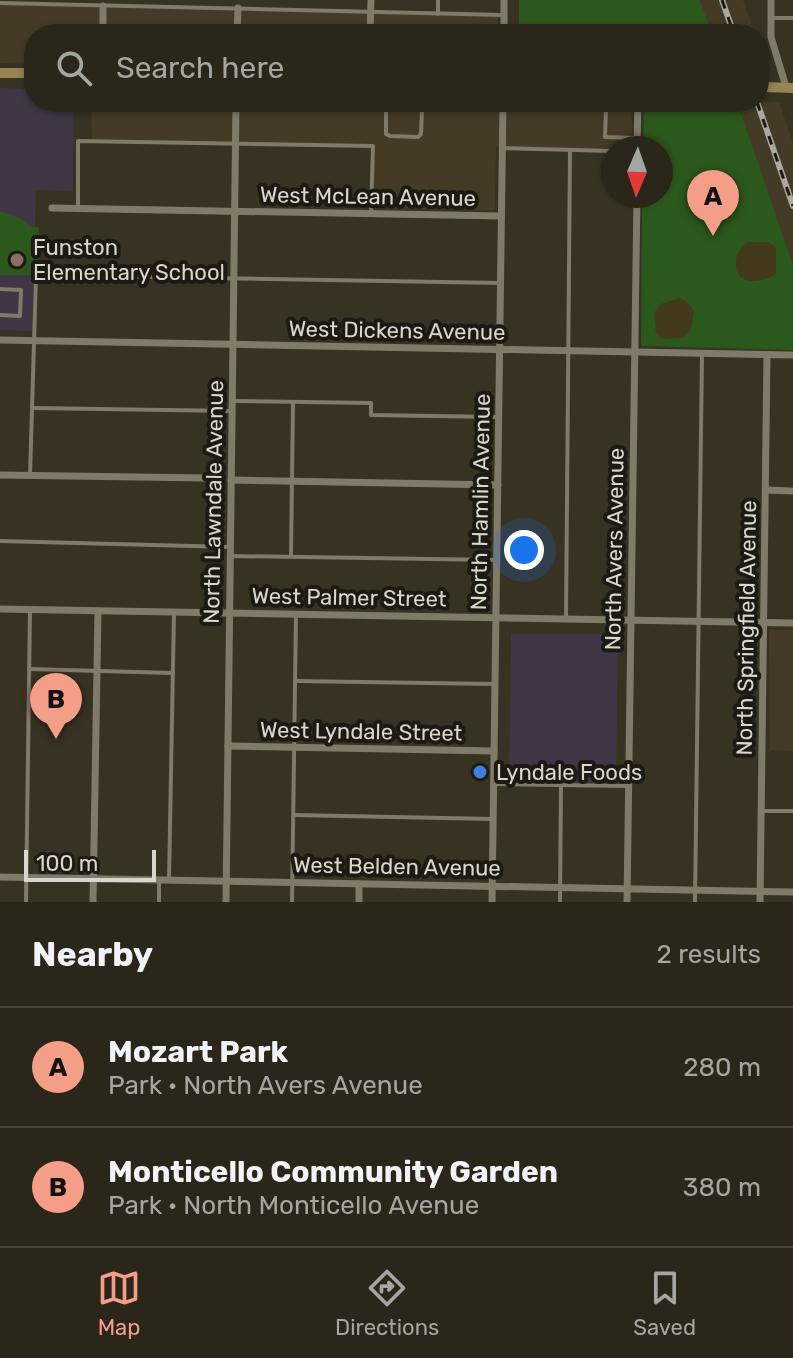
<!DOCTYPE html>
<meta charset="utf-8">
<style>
:root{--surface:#2a261a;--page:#322e23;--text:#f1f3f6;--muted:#a5a5a2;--line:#464339;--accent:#f49e88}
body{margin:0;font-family:Rubik,sans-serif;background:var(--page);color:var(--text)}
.compass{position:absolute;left:601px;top:136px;width:72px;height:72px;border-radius:50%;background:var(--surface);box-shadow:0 2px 6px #0004;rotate:182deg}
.scale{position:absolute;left:24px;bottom:20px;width:132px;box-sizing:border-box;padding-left:8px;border:4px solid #dad6cd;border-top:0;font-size:22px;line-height:28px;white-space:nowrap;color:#dad6cd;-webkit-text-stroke:6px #1d1a14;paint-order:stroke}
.you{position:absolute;left:524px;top:550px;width:28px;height:28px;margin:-20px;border:6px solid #fff;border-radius:50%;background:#1a73e8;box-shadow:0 0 0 12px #1a73e833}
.badge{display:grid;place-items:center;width:52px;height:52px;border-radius:50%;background:var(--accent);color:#111;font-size:26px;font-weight:700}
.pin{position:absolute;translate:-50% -66px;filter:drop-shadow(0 2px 4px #0008)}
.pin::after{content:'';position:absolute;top:42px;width:28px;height:24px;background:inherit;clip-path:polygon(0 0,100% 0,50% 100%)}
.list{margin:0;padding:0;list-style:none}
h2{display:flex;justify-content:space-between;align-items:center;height:104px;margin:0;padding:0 32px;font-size:34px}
h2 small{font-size:26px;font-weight:400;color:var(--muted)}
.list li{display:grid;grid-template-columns:52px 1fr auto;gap:24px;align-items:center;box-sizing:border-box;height:120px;padding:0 32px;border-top:2px solid var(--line)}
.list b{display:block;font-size:30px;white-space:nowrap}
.list p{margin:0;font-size:26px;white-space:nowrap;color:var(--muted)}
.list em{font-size:26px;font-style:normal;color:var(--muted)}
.icon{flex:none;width:44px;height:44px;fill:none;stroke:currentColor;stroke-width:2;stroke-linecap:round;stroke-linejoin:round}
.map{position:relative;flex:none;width:793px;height:902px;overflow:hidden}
.search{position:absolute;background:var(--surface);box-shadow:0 2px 6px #0004;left:24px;right:24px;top:24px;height:88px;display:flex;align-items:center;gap:20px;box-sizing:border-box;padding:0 28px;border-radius:32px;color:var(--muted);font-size:30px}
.sheet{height:344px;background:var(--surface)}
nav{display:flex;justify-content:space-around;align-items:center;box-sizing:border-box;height:112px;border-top:2px solid var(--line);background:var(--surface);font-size:22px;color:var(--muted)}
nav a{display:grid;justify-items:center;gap:4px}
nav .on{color:var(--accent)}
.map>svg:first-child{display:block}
</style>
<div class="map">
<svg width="793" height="902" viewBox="0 0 793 902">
<rect width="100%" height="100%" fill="#383223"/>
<!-- built -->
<g fill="#433b26">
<polygon points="700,0 743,0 755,34 712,34"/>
<polygon points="0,3 498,16 498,34 34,34 34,64 0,63"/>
<polygon points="91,102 631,102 633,148 613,150 496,147 495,210 371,208 373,147 92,141"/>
<polygon points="737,102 779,102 793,143 793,264"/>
<polygon points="769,630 793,630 793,751 770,750"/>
</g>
<!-- education -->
<g fill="#403646">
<polygon points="0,88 34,89 34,102 74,102 73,191 36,190 32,331 0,330"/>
<polygon points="511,634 618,634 616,782 509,781"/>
</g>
<!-- green -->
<g fill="#2b581c">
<polygon points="519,0 700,0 712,34 519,34"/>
<polygon points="644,102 737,102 793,264 793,350 641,346 642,196 661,196 661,148 643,148"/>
<polygon points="0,211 22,219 31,227 39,227 38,271 33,272 32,275 0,275"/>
</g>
<!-- sand -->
<g fill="#423a1a">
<path d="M746 242H769L776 248V274C761 284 733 287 736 260 737 253 742 248 746 242Z"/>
<polygon points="680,298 688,303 694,311 691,330 683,338 661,339 656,333 654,313 661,304"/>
</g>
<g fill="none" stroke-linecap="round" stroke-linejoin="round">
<!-- service -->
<g stroke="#807a69" stroke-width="4">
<polyline points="0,3 504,15"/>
<polyline points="438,14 438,0"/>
<polyline points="771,18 793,18"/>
<polyline points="386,107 418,108 422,111 421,134 418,137 390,136 386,134 386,102"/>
<polyline points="606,109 605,137 637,138"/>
<polyline points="503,148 613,151"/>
<polyline points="78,208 78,141 373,146 371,214"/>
<polyline points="0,289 21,290 20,316 0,315"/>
<polyline points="232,401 371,403 371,415 497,417"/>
<polyline points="32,408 232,411"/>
<polyline points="30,476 36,275 500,283"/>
<polyline points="0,541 230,547"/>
<polyline points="230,556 496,560"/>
<polyline points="291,556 293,403"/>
<polyline points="566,619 570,150"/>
<polyline points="29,669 173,673"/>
<polyline points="295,681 495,684"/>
<polyline points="494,784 627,786"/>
<polyline points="761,811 793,811"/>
<polyline points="294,815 493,819"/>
<polyline points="169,880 174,612"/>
<polyline points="26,902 30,609"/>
<polyline points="159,902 159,880"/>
<polyline points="292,902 296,614"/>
<polyline points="560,902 561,785"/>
<polyline points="695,902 702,354"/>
</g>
<!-- minor -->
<g stroke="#807a69" stroke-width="7">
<polyline points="771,0 771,37 786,87"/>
<polyline points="103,34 103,6"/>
<polyline points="237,34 238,8"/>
<polyline points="370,34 371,0"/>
<polyline points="504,34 504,0"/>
<polyline points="637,148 638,102"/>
<polyline points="52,208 501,216"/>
<polyline points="0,340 793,355"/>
<polyline points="0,475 206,478"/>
<polyline points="231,480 498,485"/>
<polyline points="766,490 793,491"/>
<polyline points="0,609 793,623"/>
<polyline points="228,746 494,751"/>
<polyline points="0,877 793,892"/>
<polyline points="93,902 98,611"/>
<polyline points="226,902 236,102"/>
<polyline points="359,902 359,884"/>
<polyline points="492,902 503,102"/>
<polyline points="627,902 637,196"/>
<polyline points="760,902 767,355"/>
</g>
<!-- secondary -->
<g stroke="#948451" stroke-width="10">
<polyline points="0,73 34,73"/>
<polyline points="759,87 793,88"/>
</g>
<!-- rail casing -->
<g stroke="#aca89d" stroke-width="6">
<g id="rail">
<polyline points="722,0 734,34"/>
<polyline points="757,102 793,206"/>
</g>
</g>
<!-- rail -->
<use href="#rail" stroke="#1d1a14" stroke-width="3" stroke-dasharray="9" stroke-linecap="butt"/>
</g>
<!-- markers -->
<circle fill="#8d6e63" stroke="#1d1a14" stroke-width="3" cx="17" cy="260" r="8"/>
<circle fill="#3f7fe0" stroke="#1d1a14" stroke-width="3" cx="480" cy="772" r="8"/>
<g text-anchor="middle" stroke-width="8" stroke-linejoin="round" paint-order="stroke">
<!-- street labels -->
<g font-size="22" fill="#dad6cd" stroke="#1d1a14">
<text transform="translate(368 196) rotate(1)" y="8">West McLean Avenue</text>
<text transform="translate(397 330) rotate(1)" y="8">West Dickens Avenue</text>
<text transform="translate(213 502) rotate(-89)" y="8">North Lawndale Avenue</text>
<text transform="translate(480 502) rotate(-89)" y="8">North Hamlin Avenue</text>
<text transform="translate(614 549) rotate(-89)" y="8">North Avers Avenue</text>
<text transform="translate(349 597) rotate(1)" y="8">West Palmer Street</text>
<text transform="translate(746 628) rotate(-89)" y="8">North Springfield Avenue</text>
<text transform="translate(361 731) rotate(1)" y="8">West Lyndale Street</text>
<text transform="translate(397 866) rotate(1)" y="8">West Belden Avenue</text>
</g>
<!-- poi labels -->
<g font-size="22" fill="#dad6cd" stroke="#1d1a14" text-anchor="start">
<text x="33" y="255">Funston<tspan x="33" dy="25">Elementary School</tspan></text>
<text x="496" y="780">Lyndale Foods</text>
</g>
</g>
</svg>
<svg class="compass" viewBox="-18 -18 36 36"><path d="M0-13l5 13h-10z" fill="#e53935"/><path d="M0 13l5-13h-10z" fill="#a5a5a2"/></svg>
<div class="scale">100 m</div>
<div class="you"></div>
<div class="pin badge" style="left:713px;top:236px">A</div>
<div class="pin badge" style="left:56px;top:739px">B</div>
<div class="search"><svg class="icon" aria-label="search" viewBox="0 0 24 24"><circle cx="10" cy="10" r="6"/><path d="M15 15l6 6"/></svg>Search here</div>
</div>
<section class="sheet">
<h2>Nearby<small>2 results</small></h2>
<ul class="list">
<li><span class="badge">A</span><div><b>Mozart Park</b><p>Park · North Avers Avenue</p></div><em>280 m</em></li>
<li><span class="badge">B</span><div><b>Monticello Community Garden</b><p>Park · North Monticello Avenue</p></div><em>380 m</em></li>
</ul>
</section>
<nav>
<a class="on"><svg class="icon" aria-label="map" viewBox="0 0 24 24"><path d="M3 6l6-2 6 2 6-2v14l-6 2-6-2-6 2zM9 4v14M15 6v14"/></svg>Map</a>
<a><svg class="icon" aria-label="directions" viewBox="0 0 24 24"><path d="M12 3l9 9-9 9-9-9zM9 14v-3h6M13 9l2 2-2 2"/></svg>Directions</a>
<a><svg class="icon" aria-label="saved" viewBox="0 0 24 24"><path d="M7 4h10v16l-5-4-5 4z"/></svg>Saved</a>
</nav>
